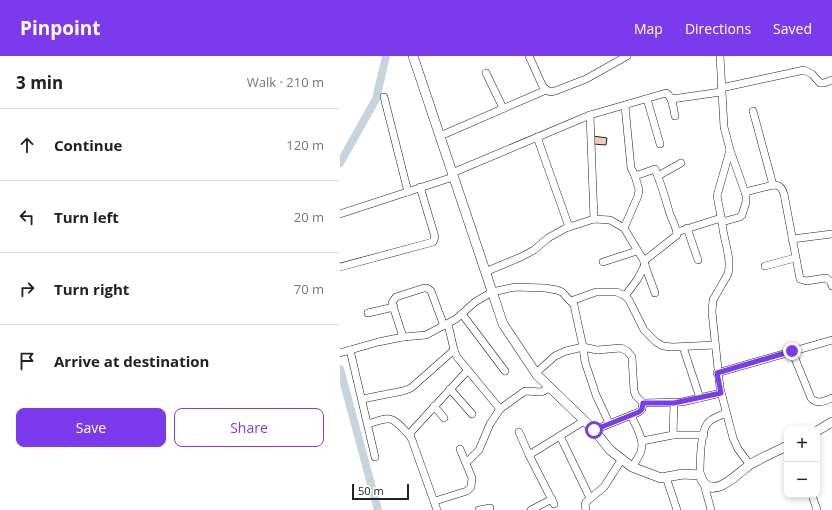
<!DOCTYPE html>
<meta charset="utf-8">
<style>
:root{--surface:#fff;--page:#f2f2f2;--text:#202124;--muted:#757577;--line:#e0e0e0;--accent:#7c3aed}
body{margin:0;font-family:"Open Sans",sans-serif;background:var(--page);color:var(--text)}
.controls{position:absolute;right:12px;bottom:12px;display:grid;overflow:hidden;border-radius:8px;box-shadow:0 2px 6px #0003}
.controls button{width:36px;height:36px;display:grid;place-items:center;padding:0;border:0;border-bottom:1px solid var(--line);background:var(--surface);color:var(--text);font:20px sans-serif}
.scale{position:absolute;left:12px;bottom:10px;width:57px;box-sizing:border-box;padding-left:4px;border:2px solid #222;border-top:0;font-size:11px;line-height:14px;white-space:nowrap;color:#222;-webkit-text-stroke:3px #fff;paint-order:stroke}
.stop{position:absolute;width:12px;height:12px;margin:-9px;border:3px solid #7c3aed;border-radius:50%;background:#fff}
.stop.end{background:#7c3aed;border-color:#fff;box-shadow:0 1px 4px #0008}
.list{margin:0;padding:0;list-style:none}
h2{display:flex;justify-content:space-between;align-items:center;height:52px;margin:0;padding:0 16px;font-size:17px}
h2 small{font-size:13px;font-weight:400;color:var(--muted)}
.list li{display:grid;grid-template-columns:26px 1fr auto;gap:12px;align-items:center;box-sizing:border-box;height:72px;padding:0 16px;border-top:1px solid var(--line)}
.list b{display:block;font-size:15px;white-space:nowrap}
.list em{font-size:13px;font-style:normal;color:var(--muted)}
.actions{display:flex;gap:8px;padding:12px 16px}
.actions a{flex:1;padding:9px 0;border:1px solid var(--accent);border-radius:8px;text-align:center;font-size:14px;color:var(--accent)}
.actions .main{background:var(--accent);color:#fff}
.icon{flex:none;width:22px;height:22px;fill:none;stroke:currentColor;stroke-width:2;stroke-linecap:round;stroke-linejoin:round}
.map{position:relative;flex:none;width:492px;height:454px;overflow:hidden}
header{display:flex;align-items:center;gap:24px;box-sizing:border-box;height:56px;padding:0 20px;background:var(--accent);color:#fff}
header strong{font-size:19px}
nav{display:flex;gap:22px;margin-inline-start:auto;font-size:14px}
main{display:flex}
aside{flex:1;background:var(--surface)}
.map>svg:first-child{display:block}
</style>
<header>
<strong>Pinpoint</strong>
<nav><a>Map</a><a>Directions</a><a>Saved</a></nav>
</header>
<main>
<aside>
<h2>3 min<small>Walk · 210 m</small></h2>
<ul class="list">
<li><svg class="icon" aria-label="ahead" viewBox="0 0 24 24"><path d="M12 20V5M6 11l6-6 6 6"/></svg><div><b>Continue</b></div><em>120 m</em></li>
<li><svg class="icon" aria-label="left" viewBox="0 0 24 24"><path d="M17 20v-9H6M10 6l-5 5 5 5"/></svg><div><b>Turn left</b></div><em>20 m</em></li>
<li><svg class="icon" aria-label="right" viewBox="0 0 24 24"><path d="M7 20v-9h11M14 6l5 5-5 5"/></svg><div><b>Turn right</b></div><em>70 m</em></li>
<li><svg class="icon" aria-label="arrive" viewBox="0 0 24 24"><path d="M6 21V4h12l-3 4 3 4H6"/></svg><div><b>Arrive at destination</b></div></li>
</ul>
<div class="actions"><a class="main">Save</a><a>Share</a></div>
</aside>
<div class="map">
<svg width="492" height="454" viewBox="0 0 492 454">
<rect width="100%" height="100%" fill="#fff"/>
<g fill="none" stroke-linecap="round" stroke-linejoin="round">
<!-- canal -->
<g stroke="#c7d3dd" stroke-width="8">
<polyline points="0,107 36,43 46,0"/>
<polyline points="0,313 38,454"/>
</g>
</g>
<!-- building -->
<polygon fill="#f3c9c0" stroke="#222" points="253,80 267,82 266,89 253,88"/>
<g fill="none" stroke-linecap="round" stroke-linejoin="round">
<!-- minor casing -->
<g stroke="#222" stroke-width="8">
<g id="minor">
<polyline points="189,0 203,31 210,36 215,35 246,23 287,0"/>
<path d="M380 0 384 71 390 94 406 139V146L402 159 400 161 382 166C383 183 392 201 388 218L373 244 372 256 380 332 393 382 398 393 410 409"/>
<polyline points="146,17 163,52"/>
<polyline points="381,32 464,14 472,18 480,27 484,27 492,24"/>
<polyline points="44,41 68,136"/>
<polyline points="307,43 320,88"/>
<polyline points="332,43 381,36"/>
<polyline points="285,50 291,112 295,120"/>
<polyline points="413,55 433,129"/>
<path d="M250 59 326 37C333 41 333 52 335 60"/>
<polyline points="100,80 206,34"/>
<polyline points="197,81 229,171"/>
<polyline points="112,117 250,59 254,163"/>
<polyline points="318,120 341,107"/>
<path d="M405 136 433 129C440 129 442 132 444 138L460 223 466 225 486 222 491 226 492 230"/>
<polyline points="0,158 113,121"/>
<polyline points="382,166 377,140 390,94"/>
<polyline points="347,172 358,204"/>
<polyline points="337,176 381,162"/>
<polyline points="452,183 492,178"/>
<polyline points="263,206 297,195"/>
<polyline points="304,207 315,237"/>
<polyline points="425,210 455,202"/>
<polyline points="0,211 93,186 95,181 80,131"/>
<path d="M145 216 181 201 194 194 208 182 226 172 254 163 270 164 284 172 298 140 299 134 295 120 315 113C321 127 325 141 329 155 331 163 337 171 337 179L304 205 284 172"/>
<polyline points="285,240 297,224 305,209"/>
<polyline points="231,245 256,236 277,236 285,240 289,244 304,274 316,286 323,290 332,291 375,289"/>
<polyline points="28,257 54,251"/>
<polyline points="122,258 165,315"/>
<polyline points="108,268 114,294 117,301 160,353 185,335 201,336 210,332"/>
<polyline points="63,281 52,247 53,245 56,241 84,232 87,232 91,235 104,270"/>
<polyline points="343,291 360,342"/>
<polyline points="10,294 35,401"/>
<path d="M452 295 471 342C477 349 485 345 492 342"/>
<polyline points="0,297 38,286 63,281 86,279 116,263 135,246 152,236 175,231 205,232 217,234 222,236 234,249 243,291 245,306 256,339 269,367"/>
<polyline points="196,317 215,300 226,295 243,291 257,294 281,292 287,295 292,301 294,335 296,340 303,347 342,346 381,337"/>
<polyline points="377,317 492,284"/>
<polyline points="110,333 132,358"/>
<polyline points="22,343 63,335 71,332 114,294"/>
<polyline points="94,350 104,362"/>
<path d="M291 359C295 369 305 384 301 395 300 400 295 406 292 411"/>
<path d="M28 368C53 359 52 361 70 380"/>
<polyline points="254,374 299,356 302,353 303,347"/>
<polyline points="179,376 189,399"/>
<polyline points="333,379 334,347"/>
<polyline points="220,380 250,442"/>
<polyline points="302,385 333,379 364,379"/>
<polyline points="126,407 139,394 150,368 160,353"/>
<path d="M360 419C360 407 360 378 367 368 371 362 380 360 386 357"/>
<polyline points="326,421 337,454"/>
<polyline points="364,428 371,454"/>
<polyline points="472,439 477,454"/>
<polyline points="95,445 127,435 131,431 132,422 120,393"/>
<polyline points="214,448 189,399 244,365"/>
<polyline points="97,454 72,384 70,380 71,376 128,314"/>
<polyline points="139,454 150,452"/>
<polyline points="191,454 212,443"/>
<polyline points="246,454 245,448 246,446 264,431 282,403"/>
</g>
</g>
<!-- tertiary casing -->
<g stroke="#222" stroke-width="10">
<g id="tertiary">
<path d="M73 0 163 268 197 319 254 374 270 394 292 411 321 422 343 418 360 419C361 422 362 425 364 427 377 442 401 414 411 408 423 401 435 396 447 390"/>
<polyline points="477,375 492,366"/>
</g>
</g>
<!-- minor -->
<use href="#minor" stroke="#fff" stroke-width="7"/>
<!-- tertiary -->
<use href="#tertiary" stroke="#fff" stroke-width="9"/>
</g>
<g fill="none" stroke-linecap="round" stroke-linejoin="round">
<!-- route -->
<polyline stroke="#7c3aed" stroke-width="5" points="254,374 299,356 302,353 303,347 334,347 381,337 377,317 452,295"/>
</g>
</svg>
<div class="controls">
<button>+</button>
<button>−</button>
</div>
<div class="scale">50 m</div>
<div class="stop" style="left:254px;top:374px"></div>
<div class="stop end" style="left:452px;top:295px"></div>
</div>
</main>
